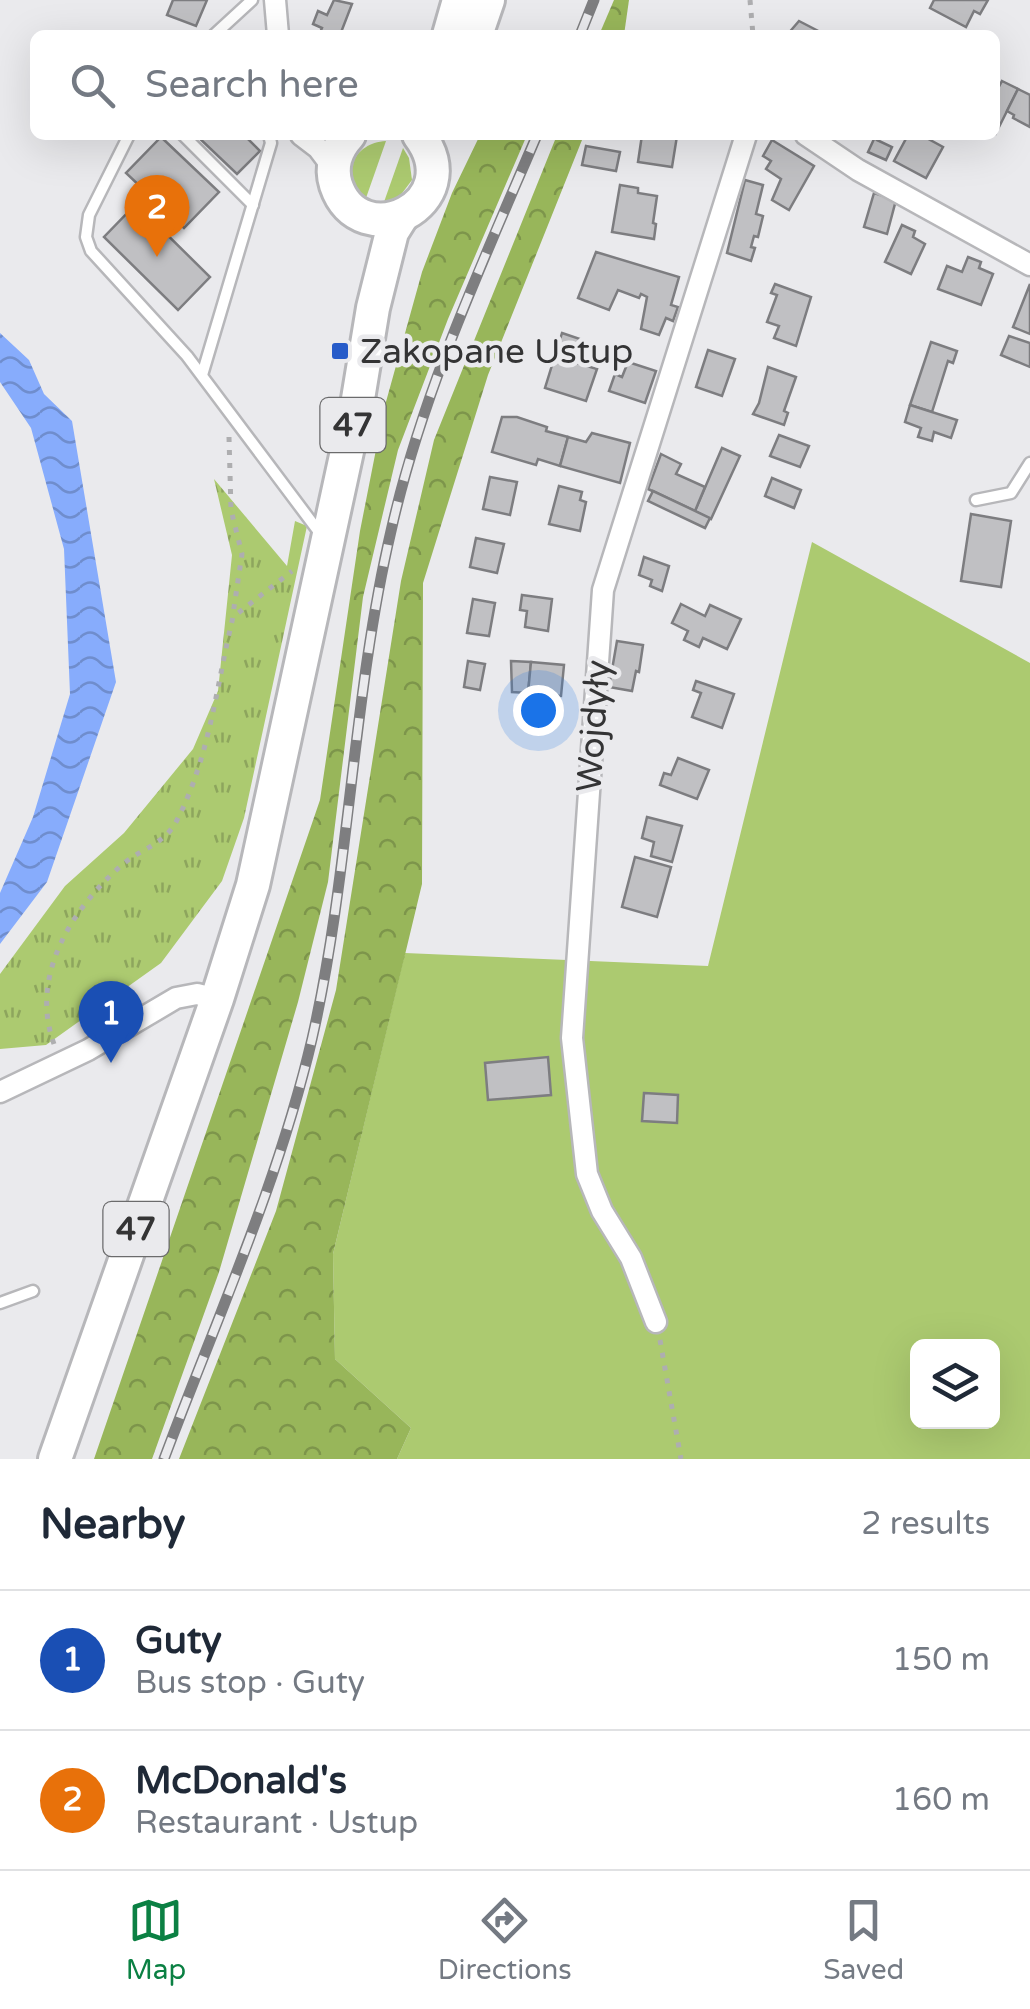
<!DOCTYPE html>
<meta charset="utf-8">
<style>
:root{--surface:#fff;--page:#f2f2f3;--text:#1f2937;--muted:#747a83;--line:#e0e1e3;--accent:#0b8043}
body{margin:0;font-family:"Varela Round",sans-serif;background:var(--page);color:var(--text)}
.controls{position:absolute;right:30px;bottom:30px;display:grid;overflow:hidden;border-radius:15px;box-shadow:0 10px 40px #0002}
.controls button{width:90px;height:90px;display:grid;place-items:center;padding:0;border:0;border-bottom:2px solid var(--line);background:var(--surface);color:var(--text);font:50px sans-serif}
.you{position:absolute;left:538px;top:710px;width:35px;height:35px;margin:-25px;border:8px solid #fff;border-radius:50%;background:#1a73e8;box-shadow:0 0 0 15px #1a73e833}
.badge{display:grid;place-items:center;width:65px;height:65px;border-radius:50%;background:var(--accent);color:#fff;font-size:32px;font-weight:700}
.pin{position:absolute;translate:-50% -82px;filter:drop-shadow(0 2px 5px #0008)}
.pin::after{content:'';position:absolute;top:52px;width:35px;height:30px;background:inherit;clip-path:polygon(0 0,100% 0,50% 100%)}
.list{margin:0;padding:0;list-style:none}
h2{display:flex;justify-content:space-between;align-items:center;height:130px;margin:0;padding:0 40px;font-size:42px}
h2 small{font-size:32px;font-weight:400;color:var(--muted)}
.list li{display:grid;grid-template-columns:65px 1fr auto;gap:30px;align-items:center;box-sizing:border-box;height:140px;padding:0 40px;border-top:2px solid var(--line)}
.list b{display:block;font-size:38px;white-space:nowrap}
.list p{margin:0;font-size:32px;white-space:nowrap;color:var(--muted)}
.list em{font-size:32px;font-style:normal;color:var(--muted)}
.icon{flex:none;width:55px;height:55px;fill:none;stroke:currentColor;stroke-width:2;stroke-linecap:round;stroke-linejoin:round}
.map{position:relative;flex:none;width:1030px;height:1459px;overflow:hidden}
.search{position:absolute;background:var(--surface);box-shadow:0 10px 40px #0002;left:30px;right:30px;top:30px;height:110px;display:flex;align-items:center;gap:25px;box-sizing:border-box;padding:0 35px;border-radius:15px;color:var(--muted);font-size:38px}
.sheet{height:410px;background:var(--surface)}
nav{display:flex;justify-content:space-around;align-items:center;box-sizing:border-box;height:140px;border-top:2px solid var(--line);background:var(--surface);font-size:28px;color:var(--muted)}
nav a{display:grid;justify-items:center;gap:5px}
nav .on{color:var(--accent)}
.map>svg:first-child{display:block}
</style>
<div class="map">
<svg width="1030" height="1459" viewBox="0 0 1030 1459">
<defs>
<pattern id="forest-crowns" width="20" height="18" patternUnits="userSpaceOnUse" patternTransform="scale(2.5)"><rect width="20" height="18" fill="#98b65a"/><path d="M2 6a3 3 0 1 1 6 0M12 15a3 3 0 1 1 6 0" fill="none" stroke="#7d954b"/></pattern>
<pattern id="park-tufts" width="24" height="20" patternUnits="userSpaceOnUse" patternTransform="scale(2.5)"><rect width="24" height="20" fill="#acca70"/><path d="M3 7l-1-3M5 7V3M7 7l1-3M15 17l-1-3M17 17v-4M19 17l1-3" fill="none" stroke="#8da55d"/></pattern>
<pattern id="water-waves" width="16" height="10" patternUnits="userSpaceOnUse" patternTransform="scale(2.5)"><rect width="16" height="10" fill="#87acfc"/><path d="M0 5q4-4 8 0t8 0" fill="none" stroke="#6f8dcd"/></pattern>
</defs>
<rect width="100%" height="100%" fill="#eaeaed"/>
<!-- green -->
<g fill="#acca70" fill-rule="evenodd">
<path d="M386 141 366 198C338 176 353 143 386 141Z"/>
<polygon points="403,148 409,158 412,180 400,196 384,202"/>
<path d="M812 542 1030 663V1459H397L411 1428 335 1359 333 1254 405 953 708 966ZM918 1346H992V1422H918Z"/>
</g>
<!-- forest -->
<g fill="url(#forest-crowns)">
<polygon points="614,0 629,0 624,35 599,35"/>
<polygon points="480,135 527,135 448,319 398,450 363,597 328,882 298,1002 219,1272 152,1459 94,1459 320,800 360,531 384,409 422,272 452,193"/>
<polygon points="557,135 584,135 488,375 423,583 422,884 333,1254 335,1359 411,1428 397,1459 179,1459 276,1211 336,990 401,581 434,440"/>
</g>
<!-- park -->
<polygon fill="url(#park-tufts)" points="214,479 287,566 295,521 307,526 244,818 222,881 161,963 46,1045 0,1049 0,974 65,886 124,833 193,749 218,691 232,555"/>
<!-- water -->
<polygon fill="url(#water-waves)" points="0,333 29,360 44,394 72,421 116,682 47,882 0,944 0,893 33,817 70,694 64,549 31,428 0,382"/>
<!-- building -->
<g fill="#c0c0c3" stroke="#7d7d80" stroke-width="2.5">
<polygon points="173,0 207,0 196,26 167,15"/>
<polygon points="334,0 352,4 340,35 319,35 322,28 313,24 318,11 327,15"/>
<polygon points="934,0 988,0 980,14 974,11 966,27 930,8"/>
<polygon points="799,21 824,34 824,35 787,35"/>
<polygon points="1002,81 1018,89 995,135 995,94"/>
<polygon points="1018,89 1030,95 1030,127 1013,118 1014,115 1007,111"/>
<polygon points="196,135 244,135 260,151 237,174"/>
<polygon points="642,135 677,136 672,167 638,162"/>
<polygon points="867,135 879,135 877,140 892,147 886,160 868,152 874,139"/>
<polygon points="908,135 921,135 943,147 926,178 894,161"/>
<polygon points="161,137 219,192 184,228 126,173"/>
<polygon points="772,140 814,166 789,210 772,200 781,179 766,169 771,161 763,156"/>
<polygon points="586,146 620,152 616,171 582,165"/>
<polygon points="745,180 763,185 756,214 763,216 758,237 754,236 751,247 755,248 751,261 727,253"/>
<polygon points="620,185 638,188 638,193 657,196 653,223 656,224 654,239 612,232"/>
<polygon points="874,193 896,200 887,234 864,227"/>
<polygon points="136,204 210,277 178,310 104,237"/>
<polygon points="902,225 915,231 913,237 925,244 911,274 885,262"/>
<polygon points="596,252 679,277 671,305 678,307 673,321 666,318 659,335 641,329 647,297 641,294 639,298 618,290 609,310 578,298"/>
<polygon points="968,257 981,262 979,268 993,274 981,305 938,289 947,266 962,272"/>
<polygon points="775,284 811,297 796,346 774,338 779,326 767,322 777,295 771,293"/>
<polygon points="1030,284 1030,334 1013,327"/>
<polygon points="562,333 580,339 573,362 597,369 586,401 545,388"/>
<polygon points="1009,336 1030,343 1030,367 1001,355"/>
<polygon points="931,342 957,351 953,363 948,361 932,412 910,405"/>
<polygon points="708,350 735,359 722,396 696,387"/>
<polygon points="628,362 656,371 645,403 609,391 615,374 622,377"/>
<polygon points="768,367 796,377 784,411 788,413 784,425 753,414 759,403"/>
<polygon points="910,405 957,420 951,438 934,432 932,441 918,437 921,428 905,422"/>
<polygon points="502,417 517,417 547,427 546,431 568,437 560,466 538,459 536,465 492,452"/>
<polygon points="592,433 630,443 620,483 560,466 568,437 586,442"/>
<polygon points="779,435 809,446 800,467 770,456"/>
<polygon points="722,448 740,456 711,519 695,511"/>
<polygon points="661,454 681,464 676,474 705,487 695,511 648,489"/>
<polygon points="490,477 517,482 510,515 483,509"/>
<polygon points="772,478 801,490 794,508 765,496"/>
<polygon points="559,486 582,492 580,500 586,502 580,531 549,524"/>
<polygon points="653,491 710,518 705,528 648,501"/>
<polygon points="971,514 1011,521 1001,587 961,581"/>
<polygon points="476,538 504,544 497,573 470,567"/>
<polygon points="644,557 669,566 662,591 650,586 652,580 639,575"/>
<polygon points="522,595 552,599 548,631 525,627 527,611 520,610"/>
<polygon points="473,599 495,603 489,636 467,633"/>
<polygon points="681,604 705,616 710,605 741,619 727,649 703,638 699,647 684,640 688,631 672,623"/>
<polygon points="617,641 643,645 639,672 636,671 632,691 609,687"/>
<polygon points="468,661 485,664 480,690 464,687"/>
<polygon points="511,661 531,662 528,693 512,692"/>
<polygon points="531,662 564,665 561,696 528,693"/>
<polygon points="696,681 734,694 722,728 692,717 701,693 693,690"/>
<polygon points="678,758 709,770 697,799 660,785 664,773 671,775"/>
<polygon points="647,817 682,826 672,862 651,856 654,842 642,838"/>
<polygon points="635,857 671,867 657,917 622,907"/>
<polygon points="548,1057 551,1095 488,1100 485,1063"/>
<polygon points="644,1093 678,1095 677,1123 642,1121"/>
</g>
<g fill="none" stroke-linecap="round" stroke-linejoin="round">
<!-- lane casing -->
<g stroke="#b7b7ba" stroke-width="15">
<g id="lane">
<polyline points="214,35 252,0"/>
<polyline points="129,135 89,215 86,237 91,251 187,356 322,536"/>
<polyline points="183,135 253,205"/>
<polyline points="202,375 271,143 269,135"/>
<polyline points="976,500 1011,493 1030,463"/>
<polyline points="0,1303 33,1291"/>
</g>
</g>
<!-- street casing -->
<g stroke="#b7b7ba" stroke-width="25">
<g id="street">
<polyline points="275,0 278,35"/>
<polyline points="301,135 318,148 333,168"/>
<polyline points="806,135 858,170 1030,265"/>
<polyline points="0,1092 88,1050 176,998 197,994 217,999"/>
<polyline points="656,1322 631,1258 602,1211 587,1174 572,1038 603,590 746,135"/>
</g>
</g>
<!-- primary casing -->
<g stroke="#b7b7ba" stroke-width="38">
<g id="primary">
<polyline points="449,35 459,0"/>
<polyline points="476,35 488,0"/>
<path d="M349 135C336 149 330 166 336 185 360 257 471 204 419 135"/>
<polyline points="55,1459 217,999 253,885 357,405 373,308 392,232 402,216"/>
</g>
</g>
<!-- path -->
<g stroke="#aeaeb0" stroke-width="5" stroke-dasharray="5 8" stroke-linecap="butt">
<polyline points="750,0 753,35"/>
<polyline points="229,437 231,510 242,554 233,614"/>
<path d="M54 1044C29 976 72 908 123 864 141 849 164 844 176 822 210 757 216 687 233 617L292 571"/>
<polyline points="660,1340 681,1459"/>
</g>
<!-- lane -->
<use href="#lane" stroke="#fff" stroke-width="10"/>
<!-- street -->
<use href="#street" stroke="#fff" stroke-width="20"/>
<!-- primary -->
<use href="#primary" stroke="#fff" stroke-width="32"/>
<!-- rail casing -->
<g stroke="#7e7e80" stroke-width="11">
<g id="rail">
<polyline points="580,35 594,0"/>
<path d="M164 1459C216 1320 278 1184 312 1039 350 872 352 698 391 531 422 393 482 264 537 135"/>
</g>
</g>
<!-- rail -->
<use href="#rail" stroke="#eaeaed" stroke-width="8" stroke-dasharray="22" stroke-linecap="butt"/>
</g>
<!-- markers -->
<rect fill="#265bc9" stroke="#eaeaed" stroke-width="4" x="330" y="341" width="20" height="20" rx="5"/>
<g text-anchor="middle" stroke-width="9" stroke-linejoin="round" paint-order="stroke">
<!-- shield labels -->
<g fill="#eaeaed" stroke="#6b6b6c" stroke-width="2.5">
<rect x="320.5" y="398" width="65" height="54" rx="8"/>
<rect x="103.5" y="1202" width="65" height="54" rx="8"/>
</g>
<g font-size="32" font-weight="bold" fill="#343435">
<text x="353" y="436">47</text>
<text x="136" y="1240">47</text>
</g>
<!-- poi labels -->
<g font-size="35" fill="#343435" stroke="#eaeaed" text-anchor="start">
<text x="360" y="363">Zakopane Ustup</text>
</g>
<!-- street labels -->
<g font-size="35" fill="#343435" stroke="#eaeaed">
<text transform="translate(593 726) rotate(-86)" y="12">Wojdyły</text>
</g>
</g>
</svg>
<div class="controls">
<button><svg class="icon" aria-label="layers" viewBox="0 0 24 24"><path d="M12 4l9 5-9 5-9-5zM3 14l9 5 9-5"/></svg></button>
</div>
<div class="you"></div>
<div class="pin badge" style="left:111px;top:1063px;background:#1a4fb4">1</div>
<div class="pin badge" style="left:157px;top:257px;background:#e8710a">2</div>
<div class="search"><svg class="icon" aria-label="search" viewBox="0 0 24 24"><circle cx="10" cy="10" r="6"/><path d="M15 15l6 6"/></svg>Search here</div>
</div>
<section class="sheet">
<h2>Nearby<small>2 results</small></h2>
<ul class="list">
<li><span class="badge" style="background:#1a4fb4">1</span><div><b>Guty</b><p>Bus stop · Guty</p></div><em>150 m</em></li>
<li><span class="badge" style="background:#e8710a">2</span><div><b>McDonald's</b><p>Restaurant · Ustup</p></div><em>160 m</em></li>
</ul>
</section>
<nav>
<a class="on"><svg class="icon" aria-label="map" viewBox="0 0 24 24"><path d="M3 6l6-2 6 2 6-2v14l-6 2-6-2-6 2zM9 4v14M15 6v14"/></svg>Map</a>
<a><svg class="icon" aria-label="directions" viewBox="0 0 24 24"><path d="M12 3l9 9-9 9-9-9zM9 14v-3h6M13 9l2 2-2 2"/></svg>Directions</a>
<a><svg class="icon" aria-label="saved" viewBox="0 0 24 24"><path d="M7 4h10v16l-5-4-5 4z"/></svg>Saved</a>
</nav>
